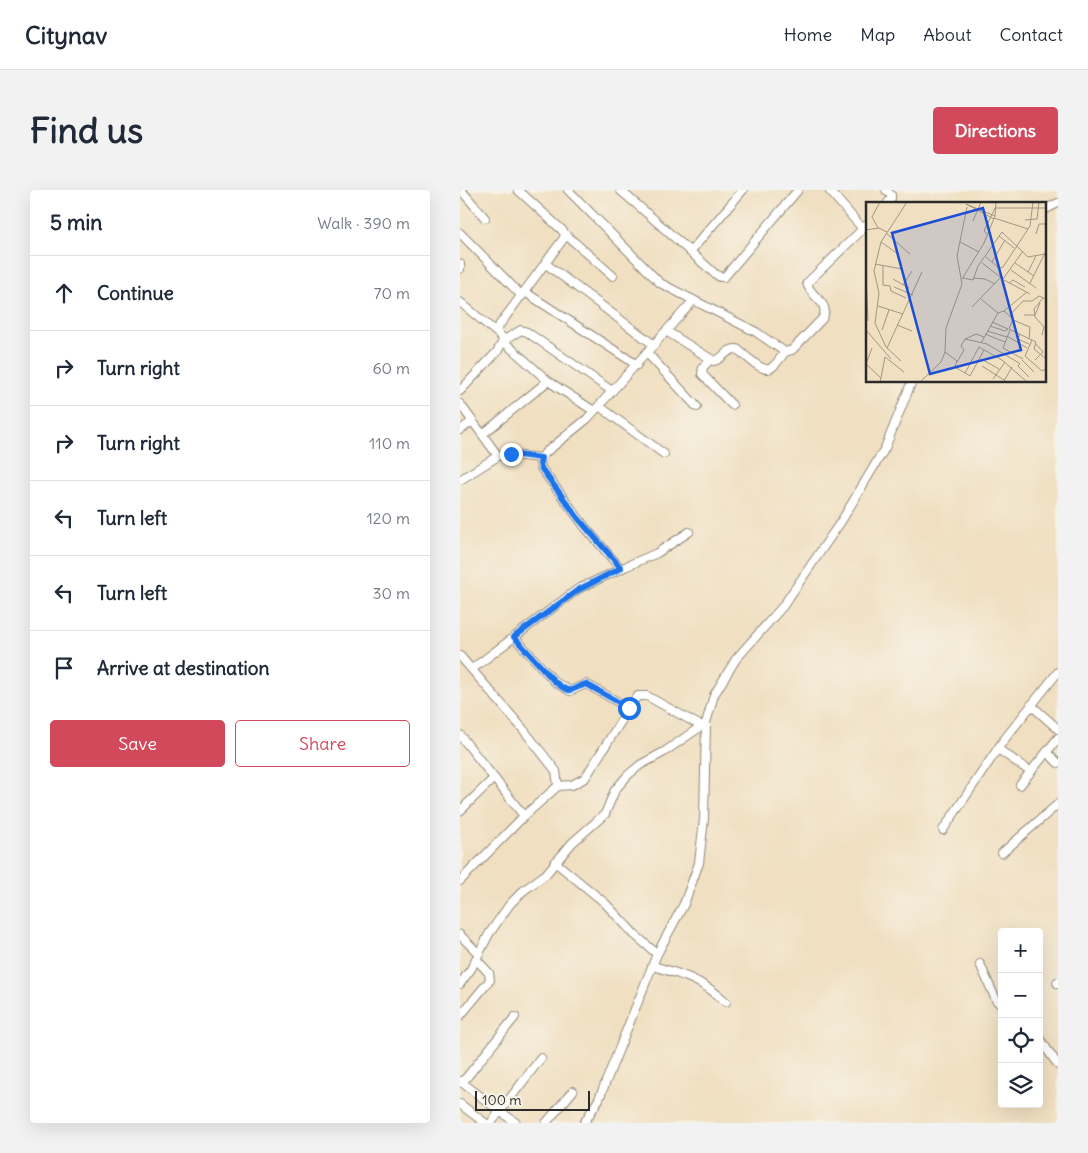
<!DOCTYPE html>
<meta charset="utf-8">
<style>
:root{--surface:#fff;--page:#f2f2f3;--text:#1f2937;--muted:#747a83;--line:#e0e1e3;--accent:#d1495b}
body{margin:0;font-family:Delius,sans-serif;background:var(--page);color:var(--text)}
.controls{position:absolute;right:15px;bottom:15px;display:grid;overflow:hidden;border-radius:5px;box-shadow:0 5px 20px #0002}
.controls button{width:45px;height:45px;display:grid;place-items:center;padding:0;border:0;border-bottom:1px solid var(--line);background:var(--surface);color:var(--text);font:25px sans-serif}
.scale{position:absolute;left:15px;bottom:12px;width:115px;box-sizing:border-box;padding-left:5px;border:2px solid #2b2b2b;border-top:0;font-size:14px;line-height:18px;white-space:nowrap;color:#2b2b2b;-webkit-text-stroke:4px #f7f3e8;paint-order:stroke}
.stop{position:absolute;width:15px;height:15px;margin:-11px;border:4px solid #1a73e8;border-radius:50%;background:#fff}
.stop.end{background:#1a73e8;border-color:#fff;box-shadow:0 1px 5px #0008}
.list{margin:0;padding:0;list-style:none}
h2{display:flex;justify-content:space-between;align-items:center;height:65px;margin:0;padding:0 20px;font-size:21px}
h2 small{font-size:16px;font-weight:400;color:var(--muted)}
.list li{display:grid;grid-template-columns:32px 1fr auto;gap:15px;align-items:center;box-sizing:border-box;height:75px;padding:0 20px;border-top:1px solid var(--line)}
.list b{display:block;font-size:19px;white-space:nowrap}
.list em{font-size:16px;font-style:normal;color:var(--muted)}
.actions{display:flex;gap:10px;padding:15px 20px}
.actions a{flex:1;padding:11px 0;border:1px solid var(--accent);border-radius:5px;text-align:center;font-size:18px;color:var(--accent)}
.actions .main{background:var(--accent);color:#fff}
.icon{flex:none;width:28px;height:28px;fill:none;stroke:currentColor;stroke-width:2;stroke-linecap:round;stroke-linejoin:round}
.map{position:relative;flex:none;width:598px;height:933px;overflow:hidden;border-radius:5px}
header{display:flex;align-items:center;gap:30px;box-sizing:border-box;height:70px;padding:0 25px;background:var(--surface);border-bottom:1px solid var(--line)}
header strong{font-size:24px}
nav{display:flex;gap:28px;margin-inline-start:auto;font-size:18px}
.intro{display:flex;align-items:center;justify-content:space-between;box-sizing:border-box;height:120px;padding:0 30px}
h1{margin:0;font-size:35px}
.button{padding:12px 22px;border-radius:5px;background:var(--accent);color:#fff;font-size:18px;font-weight:700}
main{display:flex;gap:30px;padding:0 30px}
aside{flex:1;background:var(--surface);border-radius:5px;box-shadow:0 5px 20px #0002}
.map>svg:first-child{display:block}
</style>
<header>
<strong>Citynav</strong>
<nav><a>Home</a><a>Map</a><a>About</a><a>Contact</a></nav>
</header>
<div class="intro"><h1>Find us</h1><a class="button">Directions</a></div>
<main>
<aside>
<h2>5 min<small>Walk · 390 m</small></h2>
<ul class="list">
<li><svg class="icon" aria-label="ahead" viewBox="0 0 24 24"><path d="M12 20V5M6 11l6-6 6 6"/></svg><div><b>Continue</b></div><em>70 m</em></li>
<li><svg class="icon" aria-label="right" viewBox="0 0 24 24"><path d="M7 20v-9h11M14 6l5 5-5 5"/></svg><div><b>Turn right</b></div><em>60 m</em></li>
<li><svg class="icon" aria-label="right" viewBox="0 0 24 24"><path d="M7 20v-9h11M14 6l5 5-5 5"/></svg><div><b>Turn right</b></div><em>110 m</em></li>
<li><svg class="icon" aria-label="left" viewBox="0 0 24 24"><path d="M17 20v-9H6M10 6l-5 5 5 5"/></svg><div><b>Turn left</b></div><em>120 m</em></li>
<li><svg class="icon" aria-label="left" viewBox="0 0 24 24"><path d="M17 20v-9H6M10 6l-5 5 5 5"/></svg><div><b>Turn left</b></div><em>30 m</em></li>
<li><svg class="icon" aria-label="arrive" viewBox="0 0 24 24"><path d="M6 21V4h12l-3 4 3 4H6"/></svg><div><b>Arrive at destination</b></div></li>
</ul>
<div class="actions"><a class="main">Save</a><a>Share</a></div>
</aside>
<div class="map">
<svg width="598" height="933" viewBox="0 0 598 933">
<rect width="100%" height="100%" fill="#f7f3e8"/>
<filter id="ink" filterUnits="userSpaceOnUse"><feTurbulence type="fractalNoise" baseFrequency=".02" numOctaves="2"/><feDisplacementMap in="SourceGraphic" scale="10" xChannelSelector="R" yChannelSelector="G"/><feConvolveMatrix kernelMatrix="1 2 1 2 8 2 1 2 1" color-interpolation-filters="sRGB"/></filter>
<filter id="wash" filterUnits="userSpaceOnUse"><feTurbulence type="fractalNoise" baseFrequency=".0096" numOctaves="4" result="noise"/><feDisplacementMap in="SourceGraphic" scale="20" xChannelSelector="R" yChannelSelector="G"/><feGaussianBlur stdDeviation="1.12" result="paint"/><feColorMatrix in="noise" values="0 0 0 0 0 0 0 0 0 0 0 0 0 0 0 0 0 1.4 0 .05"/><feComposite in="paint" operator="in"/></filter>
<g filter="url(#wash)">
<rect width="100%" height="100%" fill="#f0dfc0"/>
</g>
<g filter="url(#ink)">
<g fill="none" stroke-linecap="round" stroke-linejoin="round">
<!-- minor casing -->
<g stroke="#8e8576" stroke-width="10">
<g id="minor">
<polyline points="1,0 25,28"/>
<path d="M108 0 200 93 296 142 325 162 332 160 362 129C372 112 350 108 347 93L407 35"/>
<polyline points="160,0 189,25 254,83 260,87 264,87 267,84 338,0"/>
<polyline points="369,0 403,39"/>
<polyline points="426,0 431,5 431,9 427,14"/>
<polyline points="584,20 598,13"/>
<polyline points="0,43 62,106"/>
<polyline points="105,44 153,86"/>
<polyline points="230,62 283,0"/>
<polyline points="0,74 0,79"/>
<polyline points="86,74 194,155"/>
<polyline points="65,102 177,175"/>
<polyline points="0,112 42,147 43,151 37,162 0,201"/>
<polyline points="35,141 104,48 105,44 102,40 58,0"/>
<path d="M206 141 254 171C263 169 267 158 277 159 284 164 303 184 311 178 317 174 321 167 325 162"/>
<polyline points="187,163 237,217"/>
<polyline points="250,170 243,177 242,184 272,215"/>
<polyline points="0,214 38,266"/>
<polyline points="139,216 204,264"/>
<polyline points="134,221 88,191 43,151 61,140 67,142 152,201"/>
<polyline points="0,240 13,231"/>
<polyline points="23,244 88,191"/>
<polyline points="0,290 38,266 44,264 81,268"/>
<path d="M161 379 125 337 81 278C79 272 81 268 85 263L127 229 233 111"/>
<polyline points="54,447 95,492 110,501 126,494 169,518"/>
<polyline points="0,466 63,539 96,581 98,596"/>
<polyline points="12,479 118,399 167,376 197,363 229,342"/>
<polyline points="571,515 598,539"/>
<polyline points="0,545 64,626"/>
<polyline points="538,559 571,582"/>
<polyline points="587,562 598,573"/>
<polyline points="560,595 598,548"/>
<polyline points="0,621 34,588"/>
<polyline points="483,640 543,551 598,482"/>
<polyline points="542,663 598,614"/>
<polyline points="95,672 145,713 174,744 197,764"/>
<polyline points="0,691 64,626 98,596 112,595 125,588 175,509 178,506 187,506 241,536"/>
<polyline points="0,745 18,763"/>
<polyline points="520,774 536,810 542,816"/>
<path d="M193 776C224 785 242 790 266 812"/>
<polyline points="597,792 598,794"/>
<polyline points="0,794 11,779 29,744 50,714 63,701 86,684 112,653 145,624 155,600 168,585 180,575 204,562 246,533"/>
<polyline points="0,826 30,790 29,783 16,769"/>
<polyline points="579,848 598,875"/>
<polyline points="0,891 56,933"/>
<polyline points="2,893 55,827"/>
<polyline points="0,914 25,933"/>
<polyline points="31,933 81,868"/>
<polyline points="86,933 113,901"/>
<polyline points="124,933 139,909 197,764 224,714 239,673 244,629 246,533 254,505 276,469 323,416 382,330 425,258 452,191"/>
</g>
</g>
<!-- minor -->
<use href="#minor" stroke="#fff" stroke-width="8"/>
</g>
</g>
<g fill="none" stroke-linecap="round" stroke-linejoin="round" filter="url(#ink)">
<!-- route -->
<path stroke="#1a73e8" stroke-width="6" d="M51 264 81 268 80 274 81 278 118 328 161 378 118 400 54 447 95 492C113 506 109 499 126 494L169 518"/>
</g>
<!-- overview -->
<g transform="translate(406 12)">
<rect width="180" height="180" fill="#f0dfc0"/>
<path fill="none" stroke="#a19784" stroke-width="1" d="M130 6H180M128 16 162 27M128 17 100 2 129 14M159 18 171 17 173 0M107 19 115 0M12 26 6 15 14 0M0 28 13 26 21 30M20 31 44 52M121 32 118 29 130 4M170 32 173 22H180M133 34 148 46M15 40 32 52M94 40 113 50M120 55 133 66 137 65 164 24 167 0M126 60 139 38M116 61 137 77 157 49M149 61 168 74M9 62 36 67M17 64V83L24 84 25 89 40 96M145 68 170 86M162 70 170 54M0 72 2 119M97 76 107 78 112 64 136 30 162 55 179 52M108 76 119 77 129 82M27 77 43 86M96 77 118 41 129 14 130 0M138 78 164 92M143 81 147 78 159 85M164 81 180 49M37 83 46 69M28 85 47 93M12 104 37 112M106 105 134 76M138 109 147 117 143 127 170 140 168 147 180 157M132 111 138 109 161 90M144 113 157 99H166L173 94 180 97M158 113H169L174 101M147 118 164 125 163 137M126 120 142 127M31 123 46 129M124 124 139 129 142 127M0 128 25 157M16 128 23 108M144 128 137 146 157 157M121 129 141 135M119 132 139 140M154 132 152 137 163 142M176 133 178 125 169 115 168 107 177 96M141 134 161 146M99 137 110 132 118 135M166 138 159 154 176 169 180 167M115 141 132 111 115 97M21 146 56 70M79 150 91 159 89 165 104 174 118 148M117 158 133 167M156 158 168 170M169 158 177 150 170 142M35 159 20 145 9 121 13 91 8 69 15 40 41 0M91 160 98 148 95 144 99 137 121 142 153 161M154 161 152 164 163 175M0 162 15 176 14 180M0 162 6 146M116 164 138 178M99 171 113 145 136 158 161 180M15 176 19 155 38 170M127 177 139 160M138 179 146 165M54 180 75 160 79 150 80 126 96 82 91 54 101 5"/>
<path fill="#1d4ed8" fill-opacity="0.15" stroke="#1d4ed8" stroke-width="2.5" d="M117 6 155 148 64 172 26 31Z"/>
<rect width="180" height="180" fill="none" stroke="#2b2b2b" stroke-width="2.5"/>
</g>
</svg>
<div class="controls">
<button>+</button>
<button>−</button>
<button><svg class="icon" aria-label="locate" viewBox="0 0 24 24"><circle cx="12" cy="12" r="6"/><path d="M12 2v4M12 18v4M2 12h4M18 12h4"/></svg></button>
<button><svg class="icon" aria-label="layers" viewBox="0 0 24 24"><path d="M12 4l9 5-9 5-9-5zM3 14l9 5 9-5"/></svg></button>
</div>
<div class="scale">100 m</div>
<div class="stop" style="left:169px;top:518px"></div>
<div class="stop end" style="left:51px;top:264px"></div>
</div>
</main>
